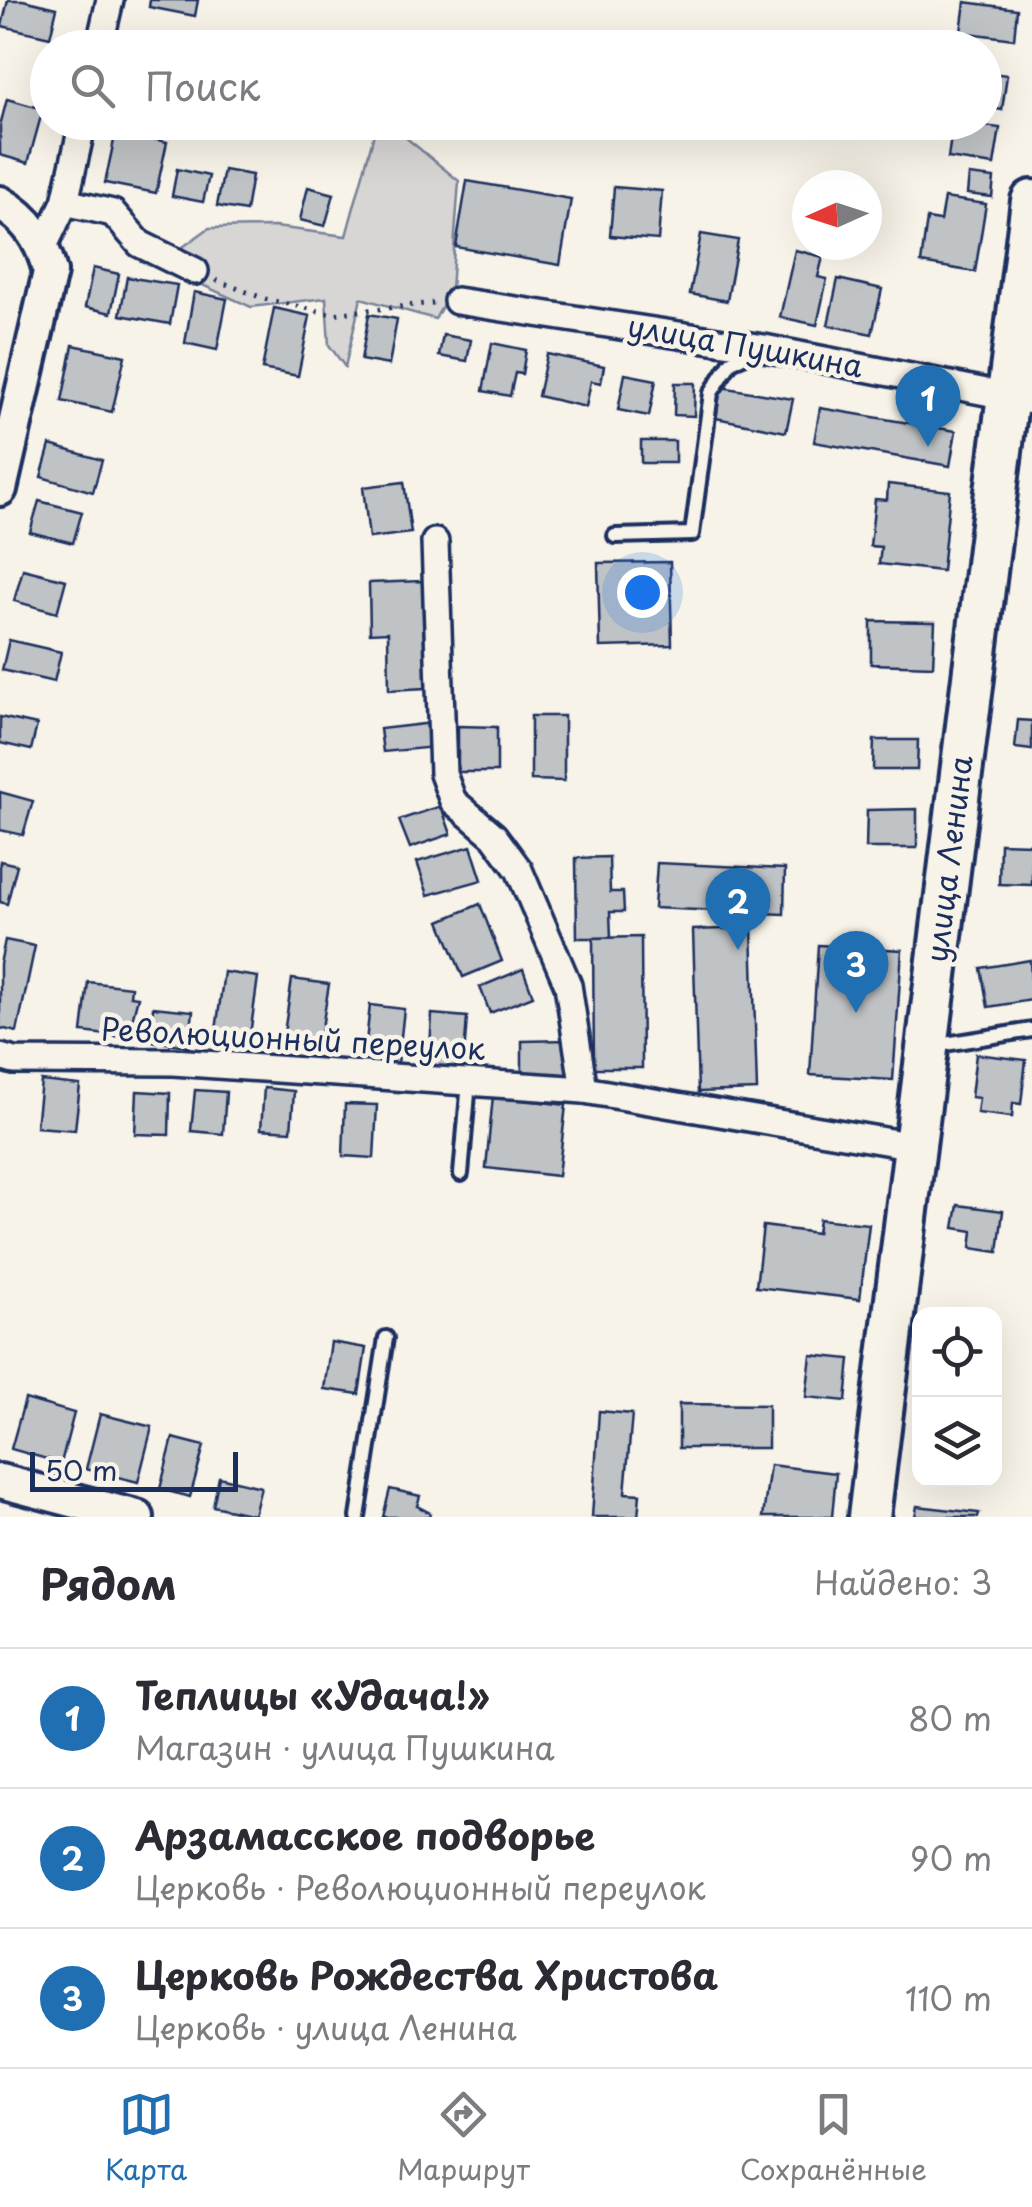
<!DOCTYPE html>
<html lang="ru">
<meta charset="utf-8">
<style>
:root{--surface:#fff;--page:#f2f2f3;--text:#2b2b33;--muted:#7c7c81;--line:#e1e1e2;--accent:#1f6fb2}
body{margin:0;font-family:"Playpen Sans",sans-serif;background:var(--page);color:var(--text)}
.controls{position:absolute;right:30px;bottom:30px;display:grid;overflow:hidden;border-radius:20px;box-shadow:0 10px 40px #0002}
.controls button{width:90px;height:90px;display:grid;place-items:center;padding:0;border:0;border-bottom:2px solid var(--line);background:var(--surface);color:var(--text);font:50px sans-serif}
.compass{position:absolute;left:792px;top:170px;width:90px;height:90px;border-radius:50%;background:var(--surface);box-shadow:0 10px 40px #0002;rotate:267deg}
.scale{position:absolute;left:30px;bottom:25px;width:208px;box-sizing:border-box;padding-left:10px;border:5px solid #1b2f5e;border-top:0;font-size:28px;line-height:35px;white-space:nowrap;color:#1b2f5e;-webkit-text-stroke:8px #f7f3e8;paint-order:stroke}
.you{position:absolute;left:642px;top:592px;width:35px;height:35px;margin:-25px;border:8px solid #fff;border-radius:50%;background:#1a73e8;box-shadow:0 0 0 15px #1a73e833}
.badge{display:grid;place-items:center;width:65px;height:65px;border-radius:50%;background:var(--accent);color:#fff;font-size:32px;font-weight:700}
.pin{position:absolute;translate:-50% -82px;filter:drop-shadow(0 2px 5px #0008)}
.pin::after{content:'';position:absolute;top:52px;width:35px;height:30px;background:inherit;clip-path:polygon(0 0,100% 0,50% 100%)}
.list{margin:0;padding:0;list-style:none}
h2{display:flex;justify-content:space-between;align-items:center;height:130px;margin:0;padding:0 40px;font-size:42px}
h2 small{font-size:32px;font-weight:400;color:var(--muted)}
.list li{display:grid;grid-template-columns:65px 1fr auto;gap:30px;align-items:center;box-sizing:border-box;height:140px;padding:0 40px;border-top:2px solid var(--line)}
.list b{display:block;font-size:38px;white-space:nowrap}
.list p{margin:0;font-size:32px;white-space:nowrap;color:var(--muted)}
.list em{font-size:32px;font-style:normal;color:var(--muted)}
.icon{flex:none;width:55px;height:55px;fill:none;stroke:currentColor;stroke-width:2;stroke-linecap:round;stroke-linejoin:round}
.map{position:relative;flex:none;width:1032px;height:1517px;overflow:hidden}
.search{position:absolute;background:var(--surface);box-shadow:0 10px 40px #0002;left:30px;right:30px;top:30px;height:110px;display:flex;align-items:center;gap:25px;box-sizing:border-box;padding:0 35px;border-radius:55px;color:var(--muted);font-size:38px}
.sheet{height:550px;background:var(--surface)}
nav{display:flex;justify-content:space-around;align-items:center;box-sizing:border-box;height:140px;border-top:2px solid var(--line);background:var(--surface);font-size:28px;color:var(--muted)}
nav a{display:grid;justify-items:center;gap:5px}
nav .on{color:var(--accent)}
.map>svg:first-child{display:block}
</style>
<div class="map">
<svg width="1032" height="1517" viewBox="0 0 1032 1517">
<rect width="100%" height="100%" fill="#f7f3e8"/>
<filter id="ink" filterUnits="userSpaceOnUse"><feTurbulence type="fractalNoise" baseFrequency=".01" numOctaves="2"/><feDisplacementMap in="SourceGraphic" scale="20" xChannelSelector="R" yChannelSelector="G"/><feConvolveMatrix kernelMatrix="1 2 1 2 8 2 1 2 1" color-interpolation-filters="sRGB"/></filter>
<g filter="url(#ink)">
<!-- green -->
<polygon fill="#d7d6d4" stroke="#798299" stroke-width="2.5" points="377,123 388,123 459,181 451,290 435,319 361,298 345,367 329,345 326,298 251,307 158,265 209,228 275,227 346,236"/>
<!-- building -->
<g fill="#c0c3c5" stroke="#1b2f5e" stroke-width="2.5">
<polygon points="8,0 23,0 57,8 50,37 2,26"/>
<polygon points="150,0 198,0 195,16 149,7"/>
<polygon points="965,2 1017,9 1014,39 961,32"/>
<polygon points="984,72 1007,75 1002,110 984,107"/>
<polygon points="7,99 43,109 28,163 0,155 0,126"/>
<polygon points="416,122 471,122 420,137"/>
<polygon points="953,122 1000,128 994,165 948,158"/>
<polygon points="116,131 167,142 156,193 105,183"/>
<polygon points="177,169 209,176 203,202 172,196"/>
<polygon points="224,170 252,175 246,211 217,206"/>
<polygon points="969,175 994,178 992,197 967,194"/>
<polygon points="467,181 571,199 560,265 456,247"/>
<polygon points="308,187 334,194 325,226 300,220"/>
<polygon points="614,187 662,191 658,240 610,236"/>
<polygon points="944,198 986,204 975,272 921,263 927,219 940,221"/>
<polygon points="701,234 738,240 727,301 690,294"/>
<polygon points="795,250 823,257 818,277 827,279 817,325 780,317"/>
<polygon points="93,268 119,274 111,313 85,307"/>
<polygon points="127,277 177,285 170,324 120,315"/>
<polygon points="838,279 882,289 872,334 828,325"/>
<polygon points="194,292 227,299 217,350 185,343"/>
<polygon points="274,308 310,316 298,376 262,369"/>
<polygon points="369,314 397,319 389,365 361,360"/>
<polygon points="443,335 471,340 467,361 439,356"/>
<polygon points="492,343 526,350 522,374 515,373 510,396 483,391"/>
<polygon points="73,345 125,356 112,412 62,401"/>
<polygon points="547,354 604,366 601,383 591,381 586,407 538,396"/>
<polygon points="625,374 656,380 649,416 618,410"/>
<polygon points="675,383 695,383 694,416 674,415"/>
<polygon points="721,387 793,399 786,432 716,418"/>
<polygon points="820,408 956,431 950,466 814,442"/>
<rect x="641" y="441" width="34" height="22"/>
<polygon points="50,445 102,460 93,492 41,477"/>
<polygon points="404,482 411,533 369,538 363,487"/>
<polygon points="888,484 950,491 942,571 879,564 881,547 870,546 875,499 887,500"/>
<polygon points="39,501 82,512 73,543 30,532"/>
<polygon points="670,562 672,645 600,647 598,563"/>
<polygon points="23,569 66,580 57,613 14,601"/>
<polygon points="422,581 426,688 389,690 388,632 370,633 369,583"/>
<polygon points="871,621 935,622 933,666 871,664"/>
<polygon points="9,640 61,652 54,682 2,670"/>
<polygon points="531,716 564,716 564,781 531,780"/>
<polygon points="0,717 37,725 31,750 0,743"/>
<polygon points="1018,720 1032,721 1032,750 1015,748"/>
<polygon points="433,723 436,747 383,752 380,729"/>
<polygon points="458,726 497,727 497,772 458,772"/>
<polygon points="874,740 918,740 917,770 873,770"/>
<polygon points="0,792 33,801 23,835 0,830"/>
<polygon points="441,806 451,834 410,848 399,820"/>
<polygon points="917,809 917,848 866,848 867,810"/>
<polygon points="1000,843 1032,844 1032,885 999,884"/>
<polygon points="471,846 482,880 428,895 417,862"/>
<polygon points="609,857 610,892 623,892 624,912 610,912 611,938 577,938 576,858"/>
<polygon points="0,861 17,865 7,904 0,902"/>
<polygon points="657,863 785,869 784,914 654,908"/>
<polygon points="480,904 502,961 463,977 440,921"/>
<polygon points="752,928 757,1090 698,1092 693,930"/>
<polygon points="641,937 642,1068 594,1068 593,938"/>
<polygon points="5,940 35,946 17,1032 0,1028 0,964"/>
<polygon points="818,945 902,950 893,1080 810,1075"/>
<polygon points="1030,960 1032,1000 988,1007 981,968"/>
<polygon points="523,969 533,996 490,1013 480,987"/>
<polygon points="224,972 258,977 248,1050 214,1045"/>
<polygon points="292,979 329,984 318,1053 282,1047"/>
<polygon points="88,982 131,987 130,996 138,997 131,1024 125,1023 124,1037 82,1032"/>
<polygon points="370,1005 404,1009 398,1064 364,1061"/>
<polygon points="153,1007 193,1011 189,1046 150,1041"/>
<polygon points="432,1014 467,1017 463,1070 429,1067"/>
<polygon points="569,1040 569,1077 522,1078 522,1041"/>
<polygon points="976,1054 1026,1060 1021,1104 1013,1103 1012,1117 977,1113 979,1098 971,1097"/>
<polygon points="41,1081 80,1085 75,1130 36,1127"/>
<polygon points="264,1088 294,1091 291,1131 261,1129"/>
<polygon points="195,1090 226,1092 223,1134 191,1131"/>
<polygon points="137,1091 170,1093 169,1135 135,1134"/>
<polygon points="493,1096 566,1105 558,1176 486,1168"/>
<polygon points="345,1104 377,1105 374,1158 343,1156"/>
<polygon points="958,1205 1003,1211 998,1252 971,1248 973,1231 954,1228"/>
<polygon points="819,1219 869,1224 860,1299 756,1287 763,1226 817,1233"/>
<polygon points="331,1342 366,1348 359,1394 324,1389"/>
<polygon points="811,1355 850,1359 846,1401 806,1397"/>
<polygon points="25,1399 74,1413 61,1463 11,1449"/>
<polygon points="679,1404 768,1405 768,1448 679,1448"/>
<polygon points="599,1411 632,1414 625,1493 640,1494 638,1517 592,1517"/>
<polygon points="100,1414 152,1427 138,1482 86,1469"/>
<polygon points="173,1438 204,1446 190,1497 160,1489"/>
<polygon points="770,1465 836,1473 832,1517 763,1517"/>
<polygon points="219,1477 261,1487 254,1515 213,1506"/>
<polygon points="390,1489 420,1496 417,1506 430,1513 429,1517 383,1517"/>
<polygon points="917,1506 979,1513 978,1517 915,1517"/>
</g>
<g fill="none" stroke-linecap="round" stroke-linejoin="round">
<!-- service casing -->
<g stroke="#1b2f5e" stroke-width="20">
<g id="service">
<polyline points="615,536 692,534 711,393 731,362 757,351"/>
<polyline points="933,1046 1032,1030"/>
<polyline points="461,1174 469,1082"/>
<polyline points="358,1517 386,1338"/>
</g>
</g>
<!-- minor casing -->
<g stroke="#1b2f5e" stroke-width="32">
<g id="minor">
<polyline points="99,48 110,0"/>
<polyline points="65,202 113,213 140,244 195,271"/>
<polyline points="44,246 65,202 83,122"/>
<polyline points="457,301 764,348 1032,401"/>
<polyline points="435,542 443,774 453,801 494,836 519,870 568,985 584,1090"/>
<polyline points="0,1057 14,1061 173,1062 584,1090 914,1146"/>
</g>
</g>
<!-- tertiary casing -->
<g stroke="#1b2f5e" stroke-width="40">
<g id="tertiary">
<path d="M0 203C28 219 42 240 50 272L0 489"/>
<polyline points="0,1481 137,1517"/>
</g>
</g>
<!-- primary casing -->
<g stroke="#1b2f5e" stroke-width="48">
<polyline id="primary" points="869,1517 1032,201"/>
</g>
<!-- path -->
<polyline stroke="#1b2f5e" stroke-width="5" stroke-dasharray="2.5 8" stroke-linecap="butt" points="216,280 265,299 332,314 434,303"/>
<!-- service -->
<use href="#service" stroke="#f7f3e8" stroke-width="12"/>
<!-- minor -->
<use href="#minor" stroke="#f7f3e8" stroke-width="25"/>
<!-- tertiary -->
<use href="#tertiary" stroke="#f7f3e8" stroke-width="32"/>
<!-- primary -->
<use href="#primary" stroke="#f7f3e8" stroke-width="40"/>
</g>
</g>
<g text-anchor="middle" stroke-width="9" stroke-linejoin="round" paint-order="stroke">
<!-- street labels -->
<g font-size="30" fill="#1b2f5e" stroke="#f7f3e8">
<text transform="translate(745 347) rotate(10)" y="10">улица Пушкина</text>
<text transform="translate(950 859) rotate(-83)" y="10">улица Ленина</text>
<text transform="translate(293 1040) rotate(3)" y="10">Революционный переулок</text>
</g>
</g>
</svg>
<div class="controls">
<button><svg class="icon" aria-label="locate" viewBox="0 0 24 24"><circle cx="12" cy="12" r="6"/><path d="M12 2v4M12 18v4M2 12h4M18 12h4"/></svg></button>
<button><svg class="icon" aria-label="layers" viewBox="0 0 24 24"><path d="M12 4l9 5-9 5-9-5zM3 14l9 5 9-5"/></svg></button>
</div>
<svg class="compass" viewBox="-18 -18 36 36"><path d="M0-13l5 13h-10z" fill="#e53935"/><path d="M0 13l5-13h-10z" fill="#7c7c81"/></svg>
<div class="scale">50 m</div>
<div class="you"></div>
<div class="pin badge" style="left:928px;top:447px">1</div>
<div class="pin badge" style="left:738px;top:950px">2</div>
<div class="pin badge" style="left:856px;top:1013px">3</div>
<div class="search"><svg class="icon" aria-label="search" viewBox="0 0 24 24"><circle cx="10" cy="10" r="6"/><path d="M15 15l6 6"/></svg>Поиск</div>
</div>
<section class="sheet">
<h2>Рядом<small>Найдено: 3</small></h2>
<ul class="list">
<li><span class="badge">1</span><div><b>Теплицы «Удача!»</b><p>Магазин · улица Пушкина</p></div><em>80 m</em></li>
<li><span class="badge">2</span><div><b>Арзамасское подворье</b><p>Церковь · Революционный переулок</p></div><em>90 m</em></li>
<li><span class="badge">3</span><div><b>Церковь Рождества Христова</b><p>Церковь · улица Ленина</p></div><em>110 m</em></li>
</ul>
</section>
<nav>
<a class="on"><svg class="icon" aria-label="map" viewBox="0 0 24 24"><path d="M3 6l6-2 6 2 6-2v14l-6 2-6-2-6 2zM9 4v14M15 6v14"/></svg>Карта</a>
<a><svg class="icon" aria-label="directions" viewBox="0 0 24 24"><path d="M12 3l9 9-9 9-9-9zM9 14v-3h6M13 9l2 2-2 2"/></svg>Маршрут</a>
<a><svg class="icon" aria-label="saved" viewBox="0 0 24 24"><path d="M7 4h10v16l-5-4-5 4z"/></svg>Сохранённые</a>
</nav>
